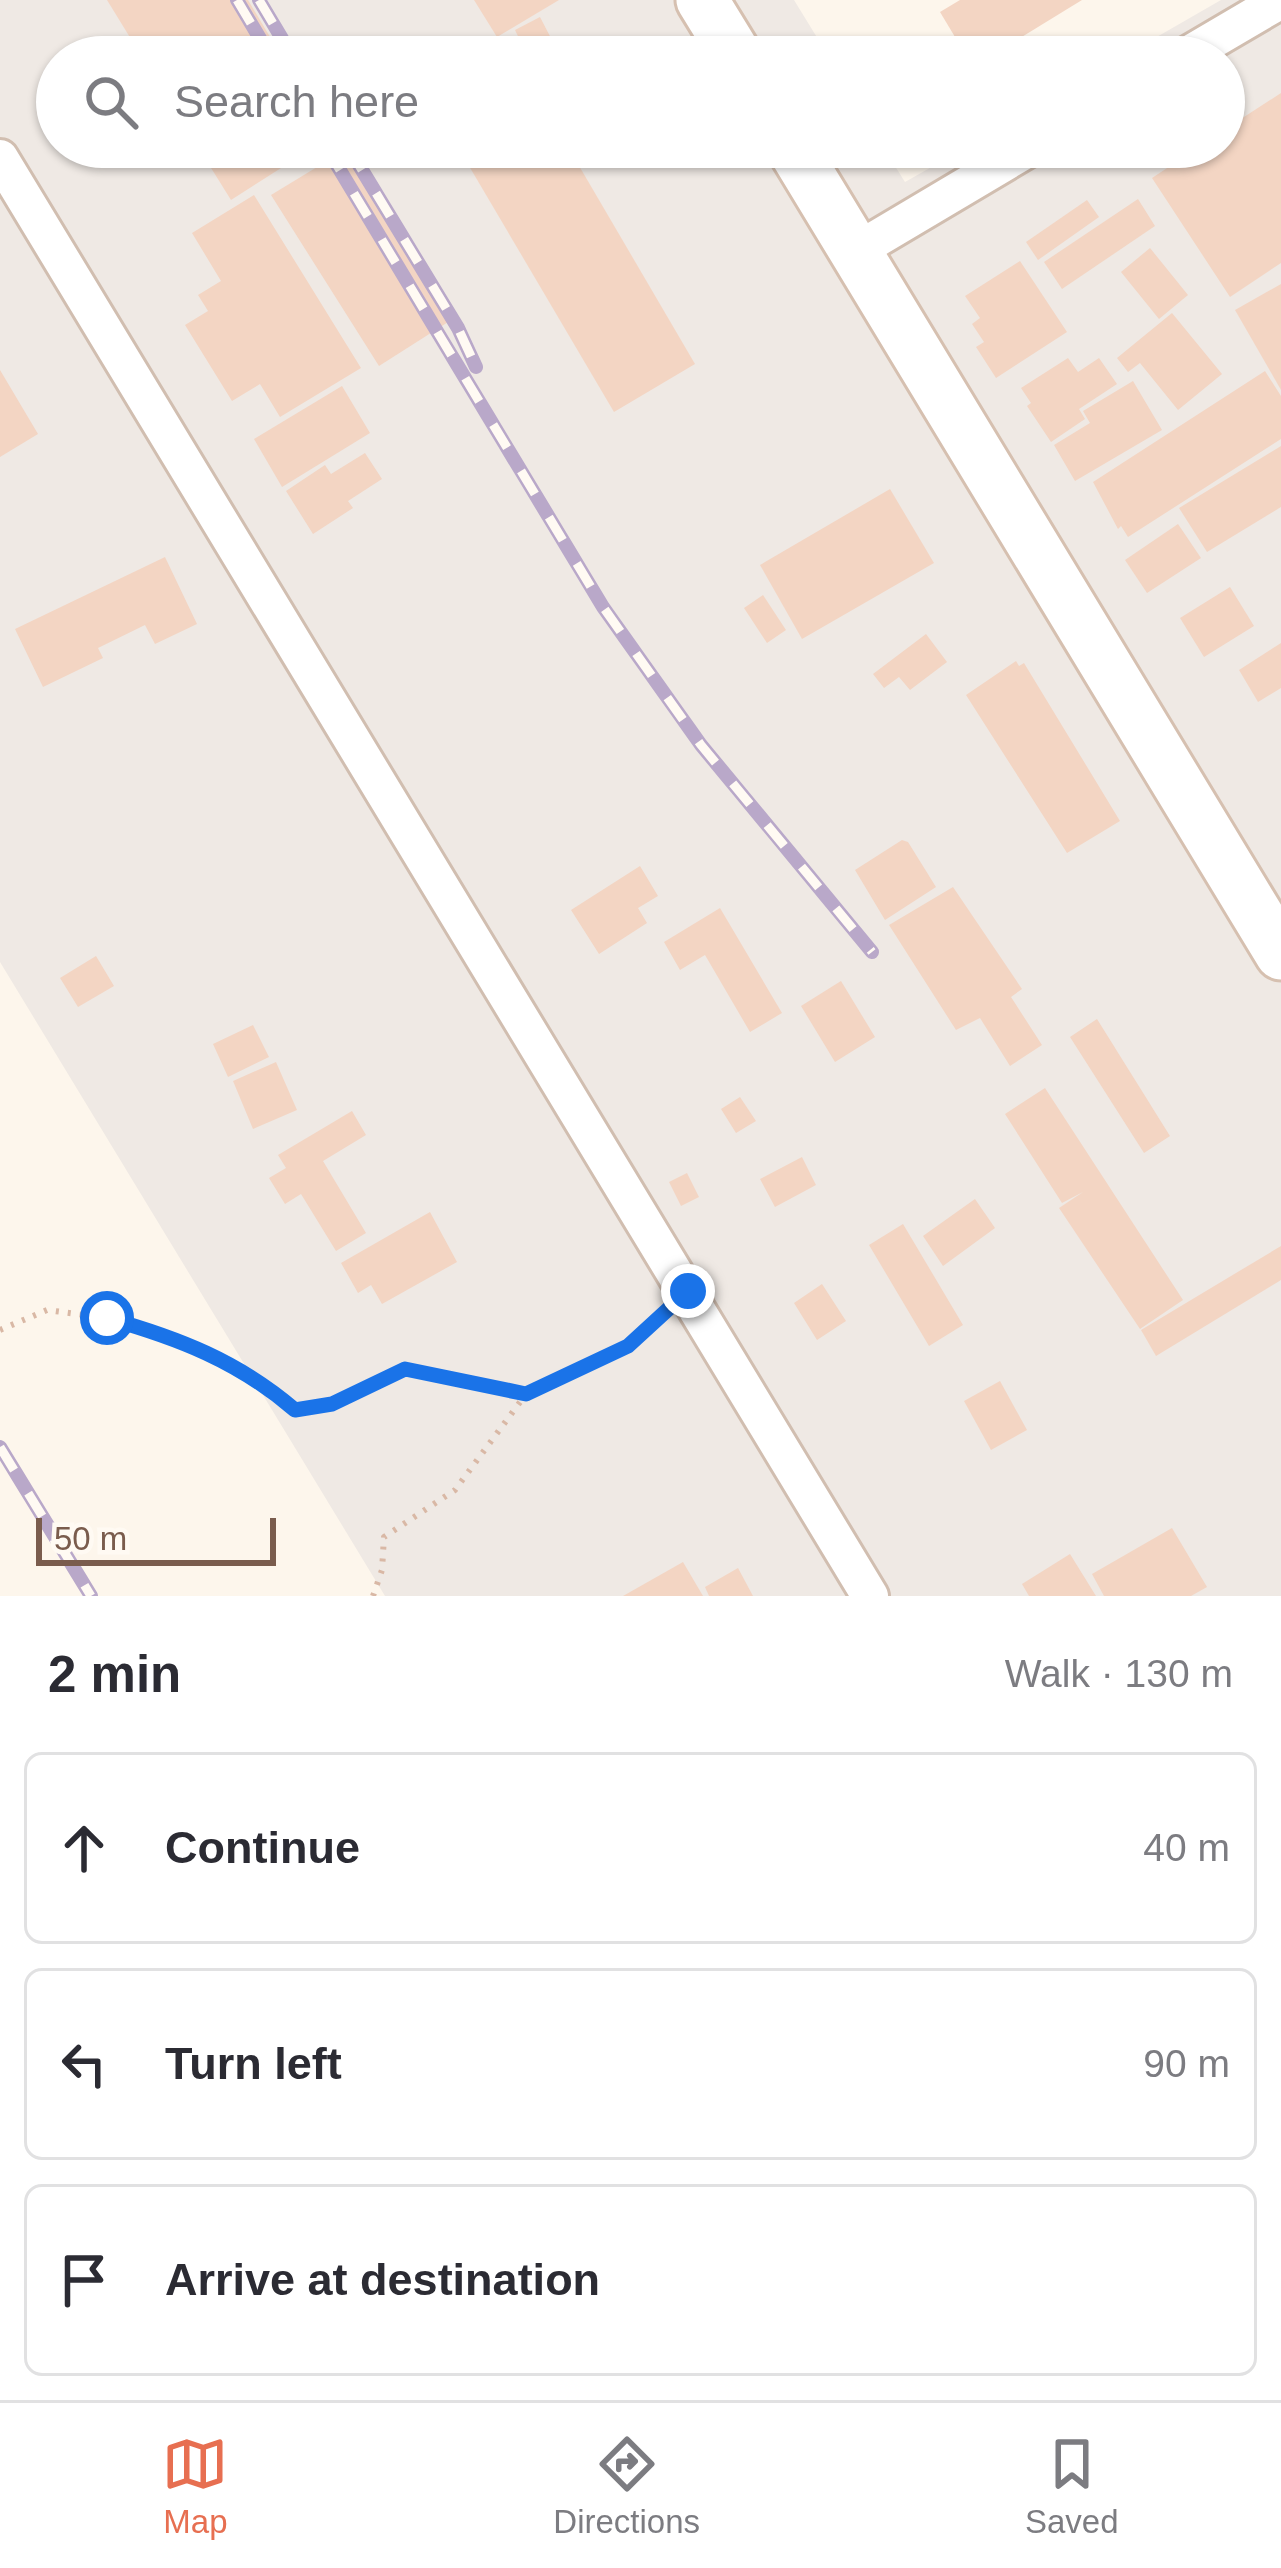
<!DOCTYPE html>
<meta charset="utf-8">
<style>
:root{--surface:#fff;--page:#f2f2f3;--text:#2b2b33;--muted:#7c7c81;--line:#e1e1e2;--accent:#e76f51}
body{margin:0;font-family:Arial,sans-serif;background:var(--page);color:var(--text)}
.scale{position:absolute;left:36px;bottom:30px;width:240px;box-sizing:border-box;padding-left:12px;border:6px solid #7a5c4d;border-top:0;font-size:33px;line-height:42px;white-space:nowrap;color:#7a5c4d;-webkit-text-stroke:9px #fffaf3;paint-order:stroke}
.stop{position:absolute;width:36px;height:36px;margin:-27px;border:9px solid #1a73e8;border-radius:50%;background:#fff}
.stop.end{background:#1a73e8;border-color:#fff;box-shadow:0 3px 12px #0008}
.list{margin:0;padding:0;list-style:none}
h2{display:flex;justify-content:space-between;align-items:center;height:156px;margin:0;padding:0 48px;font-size:51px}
h2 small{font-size:39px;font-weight:400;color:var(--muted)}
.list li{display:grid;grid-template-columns:78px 1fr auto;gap:36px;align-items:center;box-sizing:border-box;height:192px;margin:0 24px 24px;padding:0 24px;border:3px solid var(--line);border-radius:18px}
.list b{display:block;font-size:45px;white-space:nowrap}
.list em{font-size:39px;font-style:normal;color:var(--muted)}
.icon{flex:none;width:66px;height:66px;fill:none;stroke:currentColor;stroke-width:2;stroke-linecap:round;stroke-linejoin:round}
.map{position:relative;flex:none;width:1281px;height:1596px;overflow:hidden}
.search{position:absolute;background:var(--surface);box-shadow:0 3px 9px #0004;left:36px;right:36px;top:36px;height:132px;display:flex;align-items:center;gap:30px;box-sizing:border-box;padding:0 42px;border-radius:66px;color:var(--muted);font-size:45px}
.sheet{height:804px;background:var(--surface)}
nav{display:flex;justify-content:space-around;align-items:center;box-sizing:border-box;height:168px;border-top:3px solid var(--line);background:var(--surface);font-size:33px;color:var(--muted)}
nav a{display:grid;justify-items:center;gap:6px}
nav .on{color:var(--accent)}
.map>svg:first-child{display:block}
</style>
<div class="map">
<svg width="1281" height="1596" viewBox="0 0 1281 1596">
<rect width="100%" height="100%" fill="#fdf6ec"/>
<!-- industrial -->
<polygon fill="#efe9e4" points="0,0 794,0 829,57 57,57 57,147 883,147 905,182 967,147 1224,147 1224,57 1122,57 1221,0 1281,0 1281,1596 385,1596 0,962"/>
<!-- building -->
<g fill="#f3d5c3">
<polygon points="107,0 248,0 282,57 142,57"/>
<polygon points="474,0 559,0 497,37"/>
<polygon points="960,0 1082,0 989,57 967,57 940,12"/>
<polygon points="540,17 554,44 528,57 515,30"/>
<polygon points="1281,93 1281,263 1230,297 1152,178 1199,147 1224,147 1224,130"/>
<polygon points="198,147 314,147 231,200"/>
<polygon points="350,147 456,317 379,366 271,195"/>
<polygon points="500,147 568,147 695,364 614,412 469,166"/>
<polygon points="254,195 361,368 280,417 260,384 232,401 185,325 208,311 198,295 221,281 192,233"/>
<polygon points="1138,199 1155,226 1062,289 1044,262"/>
<polygon points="1087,200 1099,217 1038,260 1026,242"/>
<polygon points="1150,248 1188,295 1159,319 1121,272"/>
<polygon points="1020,261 1067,332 996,378 976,347 984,342 972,324 980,318 965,296"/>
<polygon points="1281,284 1281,390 1235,310"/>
<polygon points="1172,313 1222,374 1178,410 1140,363 1128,372 1117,358"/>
<polygon points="1068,358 1078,372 1099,358 1117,384 1079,409 1085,419 1051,442 1027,406 1031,403 1021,388"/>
<polygon points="0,370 38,434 0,457"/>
<polygon points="1265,371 1281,396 1281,439 1128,537 1121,526 1118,529 1093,482"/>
<polygon points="1133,381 1162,430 1075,481 1054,445 1090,423 1083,411"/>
<polygon points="342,386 370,433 282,487 254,439"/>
<polygon points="1281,446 1281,507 1207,552 1179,508"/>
<polygon points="365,453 382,479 348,501 353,508 313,534 286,491 325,465 331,474"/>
<polygon points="890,489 934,563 802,639 760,565"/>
<polygon points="1178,524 1201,558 1147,593 1125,560"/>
<polygon points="165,557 197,624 155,644 145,625 98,648 103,658 43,687 15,629"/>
<polygon points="1230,587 1254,626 1204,657 1180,618"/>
<polygon points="763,595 786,630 767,643 744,608"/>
<polygon points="926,634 947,662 910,690 899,677 884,688 873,674"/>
<polygon points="1281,643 1281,688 1258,702 1239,670"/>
<polygon points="1016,661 1019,666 1024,663 1120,821 1067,853 966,695"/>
<polygon points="902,840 908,842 936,887 885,920 855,870"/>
<polygon points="640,866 658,896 638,908 647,923 599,954 571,910"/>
<polygon points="953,887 1022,989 1011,997 1042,1045 1010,1066 980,1018 956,1030 889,925"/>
<polygon points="720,908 782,1013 750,1032 705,955 680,970 664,942"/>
<polygon points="96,956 114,986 78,1007 60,978"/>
<polygon points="841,981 875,1037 835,1062 801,1006"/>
<polygon points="1097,1019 1170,1136 1144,1153 1070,1037"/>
<polygon points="253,1025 269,1057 228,1077 213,1044"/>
<polygon points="276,1062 297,1110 253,1129 233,1081"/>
<polygon points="1045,1088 1183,1300 1140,1329 1059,1208 1083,1192 1062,1203 1005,1114"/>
<polygon points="740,1097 756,1121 736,1133 721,1109"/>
<polygon points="352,1111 366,1135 323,1161 366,1233 336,1251 301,1194 285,1204 269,1178 286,1168 278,1155"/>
<polygon points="802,1157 816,1185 775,1207 760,1179"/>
<polygon points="687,1173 699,1197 681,1206 669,1182"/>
<polygon points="975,1199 995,1228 943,1266 923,1236"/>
<polygon points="430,1212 457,1262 382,1304 371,1285 358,1293 341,1263"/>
<polygon points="903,1224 963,1325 929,1346 869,1245"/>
<polygon points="1281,1246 1281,1280 1156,1356 1141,1330"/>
<polygon points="822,1284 846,1321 817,1340 794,1303"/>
<polygon points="1000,1381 1027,1430 991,1450 964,1401"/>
<polygon points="1172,1528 1207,1587 1191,1596 1104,1596 1092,1574"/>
<polygon points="1070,1554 1096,1596 1029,1596 1022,1584"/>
<polygon points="683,1562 703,1596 623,1596"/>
<polygon points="738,1568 753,1596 709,1596 705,1587"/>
</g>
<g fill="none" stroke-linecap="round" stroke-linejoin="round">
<!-- minor casing -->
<g stroke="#d1beb0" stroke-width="42">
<g id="minor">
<polyline points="1184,57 1281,0"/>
<polyline points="0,158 870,1596"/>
<polyline points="856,251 1031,147"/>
</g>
</g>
<!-- secondary casing -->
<g stroke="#d6c0b0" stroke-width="57">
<g id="secondary">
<polyline points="702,0 737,57"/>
<polyline points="792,147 1281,954"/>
</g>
</g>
<!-- path -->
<g stroke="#d9b8a5" stroke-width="6" stroke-dasharray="3 9" stroke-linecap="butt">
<polyline points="0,1330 47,1310 107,1318 169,1335 257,1378 295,1410 332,1404 405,1369 526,1394 628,1346 660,1316"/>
<polyline points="373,1596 382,1570 384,1537 455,1490 526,1394"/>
</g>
<!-- minor -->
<use href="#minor" stroke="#fff" stroke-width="36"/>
<!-- secondary -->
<use href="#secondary" stroke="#fff" stroke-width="51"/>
<!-- rail casing -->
<g stroke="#b9a8c9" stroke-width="14">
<g id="rail">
<polyline points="237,0 271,57"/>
<polyline points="259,0 293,57"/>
<polyline points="326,147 603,607 701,745 872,952"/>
<polyline points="348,147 458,328 476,367"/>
<polyline points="0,1447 91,1596"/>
</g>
</g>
<!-- rail -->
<use href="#rail" stroke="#fffaf3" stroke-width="9" stroke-dasharray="27" stroke-linecap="butt"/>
</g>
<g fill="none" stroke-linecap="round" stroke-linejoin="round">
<!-- route -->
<path stroke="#1a73e8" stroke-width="15" d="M107 1318C178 1338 238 1361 295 1410L332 1404 405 1369 526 1394 628 1346 688 1291"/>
</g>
</svg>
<div class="scale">50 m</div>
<div class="stop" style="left:107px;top:1318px"></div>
<div class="stop end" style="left:688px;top:1291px"></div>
<div class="search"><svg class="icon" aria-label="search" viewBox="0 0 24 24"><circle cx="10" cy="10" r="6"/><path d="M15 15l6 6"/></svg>Search here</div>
</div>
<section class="sheet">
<h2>2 min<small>Walk · 130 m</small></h2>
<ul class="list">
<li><svg class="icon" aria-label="ahead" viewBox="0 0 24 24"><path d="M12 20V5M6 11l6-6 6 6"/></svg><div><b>Continue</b></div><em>40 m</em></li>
<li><svg class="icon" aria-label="left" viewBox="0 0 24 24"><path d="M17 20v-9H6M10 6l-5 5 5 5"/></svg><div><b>Turn left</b></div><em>90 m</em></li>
<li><svg class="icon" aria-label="arrive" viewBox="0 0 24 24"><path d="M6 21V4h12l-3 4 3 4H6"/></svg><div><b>Arrive at destination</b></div></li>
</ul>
</section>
<nav>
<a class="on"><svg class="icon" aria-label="map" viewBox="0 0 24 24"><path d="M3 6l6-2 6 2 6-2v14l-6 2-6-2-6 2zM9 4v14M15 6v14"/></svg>Map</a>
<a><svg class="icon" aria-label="directions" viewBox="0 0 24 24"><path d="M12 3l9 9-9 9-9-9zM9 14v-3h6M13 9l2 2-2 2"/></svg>Directions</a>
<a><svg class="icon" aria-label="saved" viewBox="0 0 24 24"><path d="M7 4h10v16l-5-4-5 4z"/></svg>Saved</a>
</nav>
